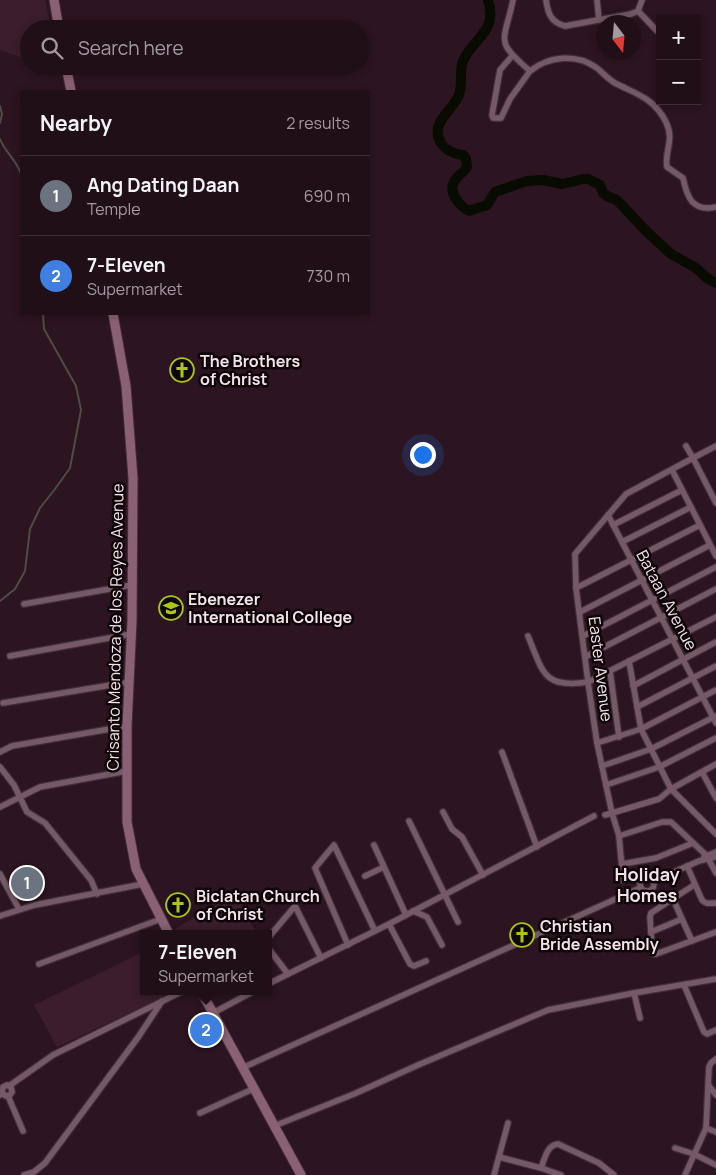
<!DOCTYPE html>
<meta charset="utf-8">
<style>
:root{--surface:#210f18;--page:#291821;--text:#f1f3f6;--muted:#a29ca2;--line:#3e2f37;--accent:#acc613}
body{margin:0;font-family:Manrope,sans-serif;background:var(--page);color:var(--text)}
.controls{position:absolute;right:15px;top:15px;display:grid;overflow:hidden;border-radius:0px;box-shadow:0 2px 8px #0003}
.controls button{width:45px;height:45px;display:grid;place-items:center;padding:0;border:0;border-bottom:1px solid var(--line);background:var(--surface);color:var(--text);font:25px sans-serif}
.compass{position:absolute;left:596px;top:15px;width:45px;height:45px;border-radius:50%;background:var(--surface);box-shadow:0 2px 8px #0003;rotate:164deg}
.you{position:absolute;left:422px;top:454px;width:18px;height:18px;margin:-12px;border:4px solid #fff;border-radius:50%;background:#1a73e8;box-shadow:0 0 0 8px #1a73e833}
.badge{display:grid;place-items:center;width:32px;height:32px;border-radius:50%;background:var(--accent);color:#fff;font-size:16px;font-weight:700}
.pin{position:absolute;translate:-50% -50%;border:2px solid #fff;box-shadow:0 1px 5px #0006}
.popup{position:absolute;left:140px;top:930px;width:132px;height:65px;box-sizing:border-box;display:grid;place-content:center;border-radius:0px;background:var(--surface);filter:drop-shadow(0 1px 4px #0005);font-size:16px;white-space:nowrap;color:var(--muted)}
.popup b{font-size:19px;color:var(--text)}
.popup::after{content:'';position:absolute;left:50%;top:100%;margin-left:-10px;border:10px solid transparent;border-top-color:var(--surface)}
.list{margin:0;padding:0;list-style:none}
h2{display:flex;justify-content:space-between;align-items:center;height:65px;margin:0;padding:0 20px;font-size:21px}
h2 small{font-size:16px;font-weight:400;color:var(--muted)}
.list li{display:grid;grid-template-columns:32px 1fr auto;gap:15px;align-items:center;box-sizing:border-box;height:80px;padding:0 20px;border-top:1px solid var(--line)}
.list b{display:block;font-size:19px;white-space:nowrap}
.list p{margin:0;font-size:16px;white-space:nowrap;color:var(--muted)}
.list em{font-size:16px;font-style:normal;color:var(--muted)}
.icon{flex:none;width:28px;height:28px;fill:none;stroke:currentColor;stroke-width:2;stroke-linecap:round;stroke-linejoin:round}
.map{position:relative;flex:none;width:716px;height:1175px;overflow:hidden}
.search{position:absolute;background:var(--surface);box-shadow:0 2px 8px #0003;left:20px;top:20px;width:350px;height:55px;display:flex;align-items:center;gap:12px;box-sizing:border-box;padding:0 18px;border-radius:28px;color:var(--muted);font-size:19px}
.panel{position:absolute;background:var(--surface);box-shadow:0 2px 8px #0003;left:20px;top:90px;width:350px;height:225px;border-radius:0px}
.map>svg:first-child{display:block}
</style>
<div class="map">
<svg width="716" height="1175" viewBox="0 0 716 1175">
<rect width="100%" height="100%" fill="#2c1420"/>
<!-- built -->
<g fill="#3b1d2c">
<polygon points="0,0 45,0 51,29 29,29 29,60 0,50"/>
<polygon points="235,894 255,930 251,934 178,934 176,928"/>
<polygon points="143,952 144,991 176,991 57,1047 34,1005"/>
</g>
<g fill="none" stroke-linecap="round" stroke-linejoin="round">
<!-- stream -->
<g stroke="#4e4c46" stroke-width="2">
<polyline points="0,106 2,114 0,123"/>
<path d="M0 139C5 152 17 161 21 174"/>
<polyline points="0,601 15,589 25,571 30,529 40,508 55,489 70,468 81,410 76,386 44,329 43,314"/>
</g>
<!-- river -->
<path stroke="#070b00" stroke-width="10" d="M488 0C498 32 474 37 463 61 459 71 463 85 459 95 452 112 429 123 441 143 446 151 454 154 463 155L466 159 467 167C464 172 457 176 454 182 448 193 460 206 469 211L487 205 495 192 527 181 543 180 562 184 583 179H588L600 185 603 193 607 196 617 200 647 232 671 254 696 268 708 279 716 283"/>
<!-- minor casing -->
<g stroke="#402f37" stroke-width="8">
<g id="minor">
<path d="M513 0C504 43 494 40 530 71 549 56 577 53 597 68 603 73 608 79 615 83 636 94 654 98 666 122 675 141 664 151 667 167L683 178C687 197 692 212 716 207"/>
<path d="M546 0C548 14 551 22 565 26L631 14 638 11 642 0"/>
<polyline points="597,0 599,20"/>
<polyline points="638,11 660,34"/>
<polyline points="512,56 500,70 492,115 493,118 501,118 510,99 530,71"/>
<polyline points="686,446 693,458 626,494 575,554 576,588 588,682 597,743 612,813 659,799 671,789 716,834"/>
<polyline points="716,446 693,458 716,503"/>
<polyline points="672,470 716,556"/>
<polyline points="608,515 716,723"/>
<polyline points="613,525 682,490"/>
<polyline points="622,542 691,507"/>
<polyline points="576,588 700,525"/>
<polyline points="24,604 132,585"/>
<polyline points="580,612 710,545"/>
<path d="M528 636C543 672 543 689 588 682L716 617"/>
<polyline points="583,636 716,567"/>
<polyline points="10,656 131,634"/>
<polyline points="585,657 716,589"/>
<polyline points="629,661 641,729 671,789 716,764"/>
<polyline points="610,671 619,737"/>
<polyline points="633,686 716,642"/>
<polyline points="3,703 129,682"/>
<polyline points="637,707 716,666"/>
<polyline points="597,743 641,729 716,690"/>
<polyline points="0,752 12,746 127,726"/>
<polyline points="502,752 537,847"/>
<polyline points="602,766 651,749 716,716"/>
<polyline points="0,767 14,785 27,812 45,823 91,880 97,894"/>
<polyline points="702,772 716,798"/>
<polyline points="606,785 659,767 716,738"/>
<polyline points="0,807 40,787 127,771"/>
<polyline points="443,812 452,829 462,837 483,875"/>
<polyline points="605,815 612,813 619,836 623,880"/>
<polyline points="409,821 458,922"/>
<polyline points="619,836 662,822 671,822 706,855 716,873"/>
<polyline points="374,845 406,915"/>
<polyline points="704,857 716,852"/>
<polyline points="622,864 656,858 693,843"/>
<path d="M687 866 702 900C706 905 710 903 716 903"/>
<polyline points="0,874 19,909"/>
<polyline points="365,876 384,867"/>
<circle cx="647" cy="884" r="7"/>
<polyline points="660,878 699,861 716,857"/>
<polyline points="694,885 651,913 650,917 652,949 654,954 656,954 716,932"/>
<polyline points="673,899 692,941"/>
<polyline points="413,911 427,917 442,945"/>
<polyline points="0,916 35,905 143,884"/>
<polyline points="389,924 410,964 414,966 426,961"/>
<polyline points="651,932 682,919"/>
<polyline points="268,938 295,906 321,958"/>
<polyline points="348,945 315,868 334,845 375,931"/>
<polyline points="268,948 288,974"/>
<polyline points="39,964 161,919"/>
<polyline points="268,984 389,924 594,816"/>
<polyline points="684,985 704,1032 707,1034 716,1030"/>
<polyline points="634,993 640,1018"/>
<polyline points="213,1013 254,991"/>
<polyline points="242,1068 640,888"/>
<polyline points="9,1086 53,1055 183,991"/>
<polyline points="709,1086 716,1095"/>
<polyline points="0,1095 2,1093 3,1087 7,1085 11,1087 12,1092 10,1095 6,1096 2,1093"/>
<polyline points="8,1096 23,1131"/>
<polyline points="200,1113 253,1089"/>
<polyline points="274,1126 354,1094 418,1065 548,1010 634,993 716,979"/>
<polyline points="706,1128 716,1132"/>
<polyline points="675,1148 694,1154 716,1165"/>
<polyline points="499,1157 541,1168 561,1175"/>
<path d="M541 1168C545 1158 547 1145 558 1144L599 1163 614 1175"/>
<polyline points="24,1175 34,1172 45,1163 139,1036 162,1001"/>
<polyline points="494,1175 508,1123"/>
<polyline points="685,1175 706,1128 709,1067 711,1063 716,1059"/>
</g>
</g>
<!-- secondary casing -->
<g stroke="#402f37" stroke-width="11">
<g id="secondary">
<polyline points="54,0 59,29"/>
<polyline points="66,66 71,91"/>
<polyline points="113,314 126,386 133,478 132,621 127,726 127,822 136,869 169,934"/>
<polyline points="201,991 301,1175"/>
</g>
</g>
<!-- minor -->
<use href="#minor" stroke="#765966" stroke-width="5.5"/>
<!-- secondary -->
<use href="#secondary" stroke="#8a6174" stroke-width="9"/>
</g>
<!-- icons -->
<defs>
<g id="church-ring" transform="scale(1.25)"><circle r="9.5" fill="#0e0509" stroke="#acc613" stroke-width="1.5"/><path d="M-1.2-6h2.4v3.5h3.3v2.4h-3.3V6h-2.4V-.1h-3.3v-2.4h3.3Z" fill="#acc613"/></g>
<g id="university-ring" transform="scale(1.25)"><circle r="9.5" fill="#0e0509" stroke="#acc613" stroke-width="1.5"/><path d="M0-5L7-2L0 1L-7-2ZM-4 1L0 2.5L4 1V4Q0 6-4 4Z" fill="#acc613"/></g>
</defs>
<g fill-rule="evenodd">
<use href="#church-ring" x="182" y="370"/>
<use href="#university-ring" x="171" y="608"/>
<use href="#church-ring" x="178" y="905"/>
<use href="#church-ring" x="522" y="935"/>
</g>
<g text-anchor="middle" stroke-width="5" stroke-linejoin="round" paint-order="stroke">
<!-- poi labels -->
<g font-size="16" font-weight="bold" fill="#f4e2ea" stroke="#0e0509" text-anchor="start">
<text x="200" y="367">The Brothers<tspan x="200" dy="18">of Christ</tspan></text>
<text x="188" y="605">Ebenezer<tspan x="188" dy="18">International College</tspan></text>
<text x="196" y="902">Biclatan Church<tspan x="196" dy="18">of Christ</tspan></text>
<text x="540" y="932">Christian<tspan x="540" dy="18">Bride Assembly</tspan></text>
</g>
<!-- street labels -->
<g font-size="16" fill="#f4e2ea" stroke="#0e0509">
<text transform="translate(667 600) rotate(62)" y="6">Bataan Avenue</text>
<text transform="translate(115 627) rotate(-89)" y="6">Crisanto Mendoza de los Reyes Avenue</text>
<text transform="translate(601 669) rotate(83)" y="6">Easter Avenue</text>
</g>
<!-- neighbourhood labels -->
<g font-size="18" font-weight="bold" fill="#f4e2ea" stroke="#0e0509">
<text x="647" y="881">Holiday<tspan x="647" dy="21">Homes</tspan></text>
</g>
</g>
</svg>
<div class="controls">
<button>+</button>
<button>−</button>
</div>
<svg class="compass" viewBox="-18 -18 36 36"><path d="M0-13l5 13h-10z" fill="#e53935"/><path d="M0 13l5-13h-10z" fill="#a29ca2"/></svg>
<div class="you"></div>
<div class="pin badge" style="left:27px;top:883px;background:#6b7280">1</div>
<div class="pin badge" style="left:206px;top:1030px;background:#3f7fe0">2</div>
<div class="popup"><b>7-Eleven</b>Supermarket</div>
<div class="search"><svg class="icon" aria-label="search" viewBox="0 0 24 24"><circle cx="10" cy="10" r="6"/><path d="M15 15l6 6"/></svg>Search here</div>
<section class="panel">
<h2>Nearby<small>2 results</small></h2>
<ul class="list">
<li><span class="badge" style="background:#6b7280">1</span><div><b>Ang Dating Daan</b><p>Temple</p></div><em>690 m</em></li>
<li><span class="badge" style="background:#3f7fe0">2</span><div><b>7-Eleven</b><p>Supermarket</p></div><em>730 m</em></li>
</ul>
</section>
</div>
